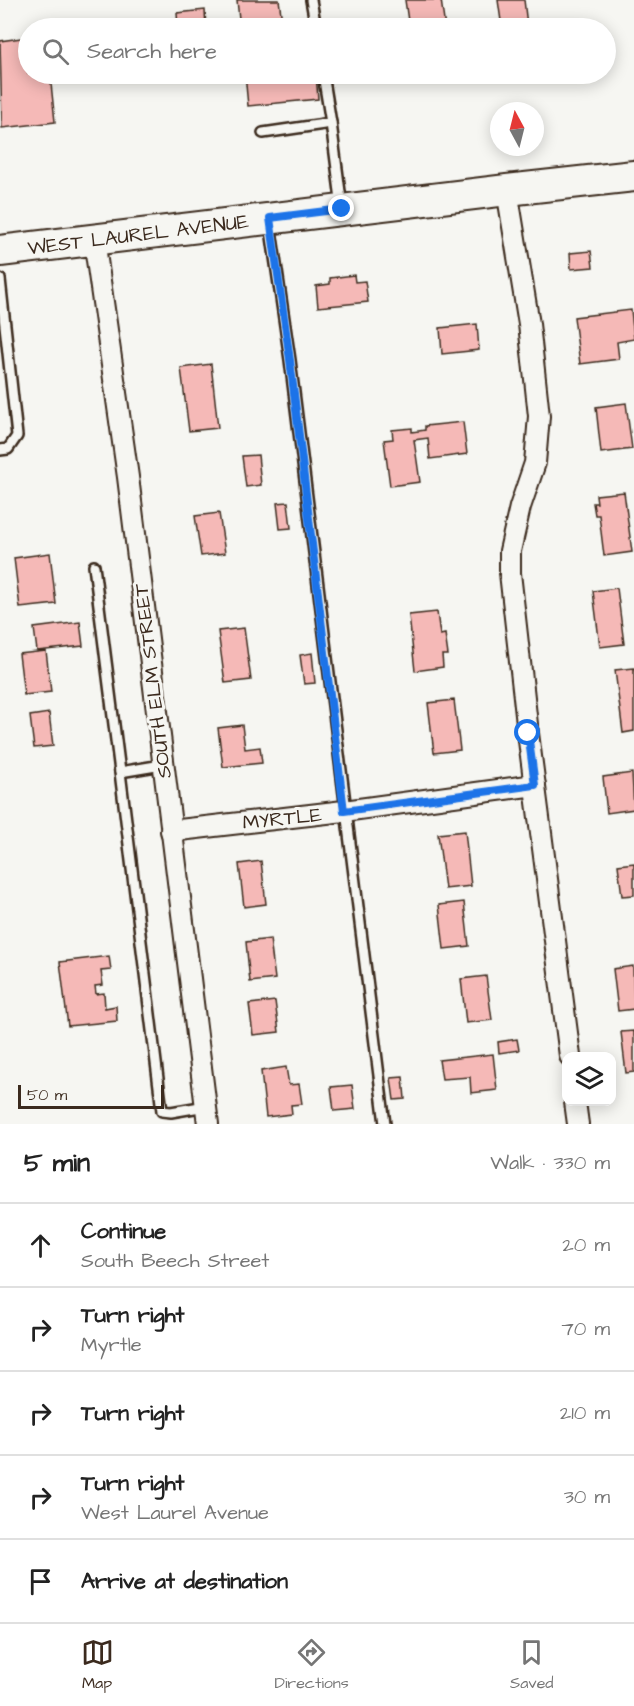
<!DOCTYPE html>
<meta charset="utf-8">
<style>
:root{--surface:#fff;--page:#f2f2f2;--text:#222;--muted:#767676;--line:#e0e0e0;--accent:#3b2a1e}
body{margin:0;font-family:"Architects Daughter",sans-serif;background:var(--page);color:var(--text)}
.controls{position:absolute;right:18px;bottom:18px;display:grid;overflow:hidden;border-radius:12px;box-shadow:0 3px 15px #0003}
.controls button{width:54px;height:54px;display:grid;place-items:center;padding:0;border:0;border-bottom:2px solid var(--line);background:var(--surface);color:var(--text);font:30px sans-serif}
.compass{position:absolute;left:490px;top:102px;width:54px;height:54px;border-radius:50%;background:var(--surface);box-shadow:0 3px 15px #0003;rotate:353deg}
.scale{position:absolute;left:18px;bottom:15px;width:146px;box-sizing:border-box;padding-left:6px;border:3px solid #3b2a1e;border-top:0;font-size:16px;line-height:21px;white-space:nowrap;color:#3b2a1e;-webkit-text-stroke:4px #f6f6f2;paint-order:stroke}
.stop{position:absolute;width:18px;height:18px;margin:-14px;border:4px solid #1a73e8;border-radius:50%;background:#fff}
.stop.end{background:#1a73e8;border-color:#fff;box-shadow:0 2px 6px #0008}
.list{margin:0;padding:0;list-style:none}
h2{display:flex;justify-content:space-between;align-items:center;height:78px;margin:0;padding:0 24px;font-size:26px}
h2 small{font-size:20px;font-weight:400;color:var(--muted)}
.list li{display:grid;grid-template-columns:39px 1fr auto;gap:18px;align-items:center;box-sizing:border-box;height:84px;padding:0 24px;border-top:2px solid var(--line)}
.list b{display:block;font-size:22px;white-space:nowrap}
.list p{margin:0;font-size:20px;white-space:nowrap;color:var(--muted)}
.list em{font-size:20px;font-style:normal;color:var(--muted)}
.icon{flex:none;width:33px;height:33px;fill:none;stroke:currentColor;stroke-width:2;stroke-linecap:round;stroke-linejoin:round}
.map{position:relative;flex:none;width:634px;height:1124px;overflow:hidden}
.search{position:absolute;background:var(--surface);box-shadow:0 3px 15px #0003;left:18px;right:18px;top:18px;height:66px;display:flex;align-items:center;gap:15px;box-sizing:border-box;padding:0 21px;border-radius:33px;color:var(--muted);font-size:22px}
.sheet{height:498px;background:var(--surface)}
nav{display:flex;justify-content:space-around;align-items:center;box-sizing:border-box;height:84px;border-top:2px solid var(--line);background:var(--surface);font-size:16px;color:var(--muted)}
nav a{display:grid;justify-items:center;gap:3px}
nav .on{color:var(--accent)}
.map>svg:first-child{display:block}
</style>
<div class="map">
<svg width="634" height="1124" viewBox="0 0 634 1124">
<rect width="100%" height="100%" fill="#f6f6f2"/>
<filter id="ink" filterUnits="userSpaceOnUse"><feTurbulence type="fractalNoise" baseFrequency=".0167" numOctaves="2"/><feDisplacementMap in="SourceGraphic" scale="12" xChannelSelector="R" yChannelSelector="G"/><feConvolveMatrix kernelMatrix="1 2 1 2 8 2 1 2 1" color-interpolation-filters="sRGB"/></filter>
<g filter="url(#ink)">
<!-- building -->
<g fill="#f5b9b7" stroke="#3b2a1e" stroke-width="1.5">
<polygon points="237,0 279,0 283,28 240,28"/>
<polygon points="405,0 441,0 445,28 409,28"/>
<polygon points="498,0 524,0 527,25 533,25 533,28 496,28 502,28"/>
<polygon points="205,10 206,28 178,28 177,13"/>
<polygon points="491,21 492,28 465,28 465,25"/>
<polygon points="28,37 28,74 50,74 55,122 2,128 0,41"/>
<polygon points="245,74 316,74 318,99 248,106"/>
<polygon points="591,251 593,267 571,269 570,253"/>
<polygon points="354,275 355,282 365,281 368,302 318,307 316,286 330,284 330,278"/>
<polygon points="631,310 634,339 617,342 619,359 580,364 574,317"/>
<polygon points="477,324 479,350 442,354 440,328"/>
<polygon points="211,364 218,428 189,431 181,368"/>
<polygon points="626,403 632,449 601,453 596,407"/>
<polygon points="463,422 467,454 430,459 428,438 414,440 420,482 390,486 384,440 393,439 392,430 412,428 412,432 425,430 425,426"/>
<polygon points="258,455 261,485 246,487 242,456"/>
<polygon points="624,492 632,552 604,556 599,515 595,515 593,503 597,503 596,495"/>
<polygon points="288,502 291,528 280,529 277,503"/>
<polygon points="219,513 225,553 201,556 195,516"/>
<polygon points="50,553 56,604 20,608 14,558"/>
<polygon points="617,588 624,644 600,647 593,591"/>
<polygon points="437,612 440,635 445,634 448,655 442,655 443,667 415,671 409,615"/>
<polygon points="80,622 83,646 37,651 34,628"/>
<polygon points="244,628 251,680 225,683 218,631"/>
<polygon points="46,651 51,692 24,695 19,654"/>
<polygon points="312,653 315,683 304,684 300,655"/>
<polygon points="634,668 634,731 623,733 615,670"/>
<polygon points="454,700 460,750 434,753 428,703"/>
<polygon points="49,713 53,746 34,748 30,716"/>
<polygon points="242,725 245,749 260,747 262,763 223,767 218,728"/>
<polygon points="632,773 634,809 607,813 603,777"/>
<polygon points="465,831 471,886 445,889 438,834"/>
<polygon points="261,861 266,904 244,907 239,864"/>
<polygon points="634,863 634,895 622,896 618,865"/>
<polygon points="464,902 469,946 444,949 439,905"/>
<polygon points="270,939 275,979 250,982 246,942"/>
<polygon points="109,956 111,970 101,971 103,985 95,986 96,994 104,993 105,1008 116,1006 117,1021 68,1026 60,962"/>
<polygon points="633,966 634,1009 618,1011 613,969"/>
<polygon points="486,976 492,1020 466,1023 461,979"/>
<polygon points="275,1001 279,1032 253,1035 249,1004"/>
<polygon points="634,1031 634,1072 626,1073 621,1032"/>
<polygon points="517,1039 519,1050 499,1053 498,1042"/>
<polygon points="493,1054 497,1090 471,1093 470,1077 442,1079 439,1060"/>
<polygon points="286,1067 289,1085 299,1084 302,1104 291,1105 292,1114 266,1117 261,1071"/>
<polygon points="403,1077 405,1099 394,1100 391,1078"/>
<polygon points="352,1085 355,1109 334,1111 331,1087"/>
</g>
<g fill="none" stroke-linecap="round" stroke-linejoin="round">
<!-- service casing -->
<g stroke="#3b2a1e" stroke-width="14">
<g id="service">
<polyline points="311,0 316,28"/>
<polyline points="323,74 331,123"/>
<polyline points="263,133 331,123 342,207"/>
<polyline points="270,223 290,360 385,1124"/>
<polyline points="0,279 17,436 8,449 0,450"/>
<polyline points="94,566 120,772"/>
<polyline points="162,765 120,772 162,1111 171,1112 206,1106"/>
</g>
</g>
<!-- minor casing -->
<g stroke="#3b2a1e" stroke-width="24">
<g id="minor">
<polyline points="507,190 529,324 539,416 535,463 520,507 510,551 510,573 528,733 570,1056"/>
<polyline points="94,239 128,477 208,1124"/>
<polyline points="171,831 344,811 535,785"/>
<polyline points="575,1102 578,1124"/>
</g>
</g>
<!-- primary casing -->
<g stroke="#3b2a1e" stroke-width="34">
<polyline id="primary" points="0,251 507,190 634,176"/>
</g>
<!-- service -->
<use href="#service" stroke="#f6f6f2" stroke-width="9"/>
<!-- minor -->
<use href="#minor" stroke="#f6f6f2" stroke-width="20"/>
<!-- primary -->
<use href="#primary" stroke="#f6f6f2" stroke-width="30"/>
</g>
</g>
<g fill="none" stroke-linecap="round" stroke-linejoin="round" filter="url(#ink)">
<!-- route -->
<polyline stroke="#1a73e8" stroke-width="8" points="342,209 270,218 290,360 344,811 535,785 528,733"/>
</g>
<g text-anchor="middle" stroke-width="6" stroke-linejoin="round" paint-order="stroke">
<!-- street labels -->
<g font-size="20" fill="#3b2a1e" stroke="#f6f6f2">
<text transform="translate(138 234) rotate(-7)" y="7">WEST LAUREL AVENUE</text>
<text transform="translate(152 681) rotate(-97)" y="7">SOUTH ELM STREET</text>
<text transform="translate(282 818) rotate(-6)" y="7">MYRTLE</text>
</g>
</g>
</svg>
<div class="controls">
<button><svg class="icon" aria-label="layers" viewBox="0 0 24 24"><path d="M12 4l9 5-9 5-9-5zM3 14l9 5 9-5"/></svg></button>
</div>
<svg class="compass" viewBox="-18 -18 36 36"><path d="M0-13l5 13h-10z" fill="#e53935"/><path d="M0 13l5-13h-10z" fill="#767676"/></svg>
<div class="scale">50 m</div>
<div class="stop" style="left:528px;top:733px"></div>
<div class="stop end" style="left:342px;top:209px"></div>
<div class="search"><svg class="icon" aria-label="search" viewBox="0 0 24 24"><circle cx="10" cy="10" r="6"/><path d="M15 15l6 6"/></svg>Search here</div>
</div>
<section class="sheet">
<h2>5 min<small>Walk · 330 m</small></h2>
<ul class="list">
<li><svg class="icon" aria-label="ahead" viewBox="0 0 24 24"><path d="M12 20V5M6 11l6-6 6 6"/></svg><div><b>Continue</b><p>South Beech Street</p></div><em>20 m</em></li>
<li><svg class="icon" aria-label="right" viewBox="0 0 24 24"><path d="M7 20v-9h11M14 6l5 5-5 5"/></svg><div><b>Turn right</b><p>Myrtle</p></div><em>70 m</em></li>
<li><svg class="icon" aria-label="right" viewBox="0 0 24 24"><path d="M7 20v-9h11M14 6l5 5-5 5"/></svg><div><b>Turn right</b></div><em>210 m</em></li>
<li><svg class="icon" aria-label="right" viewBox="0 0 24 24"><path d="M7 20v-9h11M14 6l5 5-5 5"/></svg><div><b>Turn right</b><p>West Laurel Avenue</p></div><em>30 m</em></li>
<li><svg class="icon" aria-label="arrive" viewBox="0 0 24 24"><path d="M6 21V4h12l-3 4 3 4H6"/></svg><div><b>Arrive at destination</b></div></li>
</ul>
</section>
<nav>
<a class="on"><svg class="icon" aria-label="map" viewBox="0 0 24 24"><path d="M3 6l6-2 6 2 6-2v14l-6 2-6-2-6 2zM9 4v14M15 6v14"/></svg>Map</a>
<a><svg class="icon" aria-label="directions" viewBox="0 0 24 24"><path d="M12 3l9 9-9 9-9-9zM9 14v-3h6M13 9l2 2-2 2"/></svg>Directions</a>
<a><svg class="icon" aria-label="saved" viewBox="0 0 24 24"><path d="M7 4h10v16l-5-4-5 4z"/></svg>Saved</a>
</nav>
